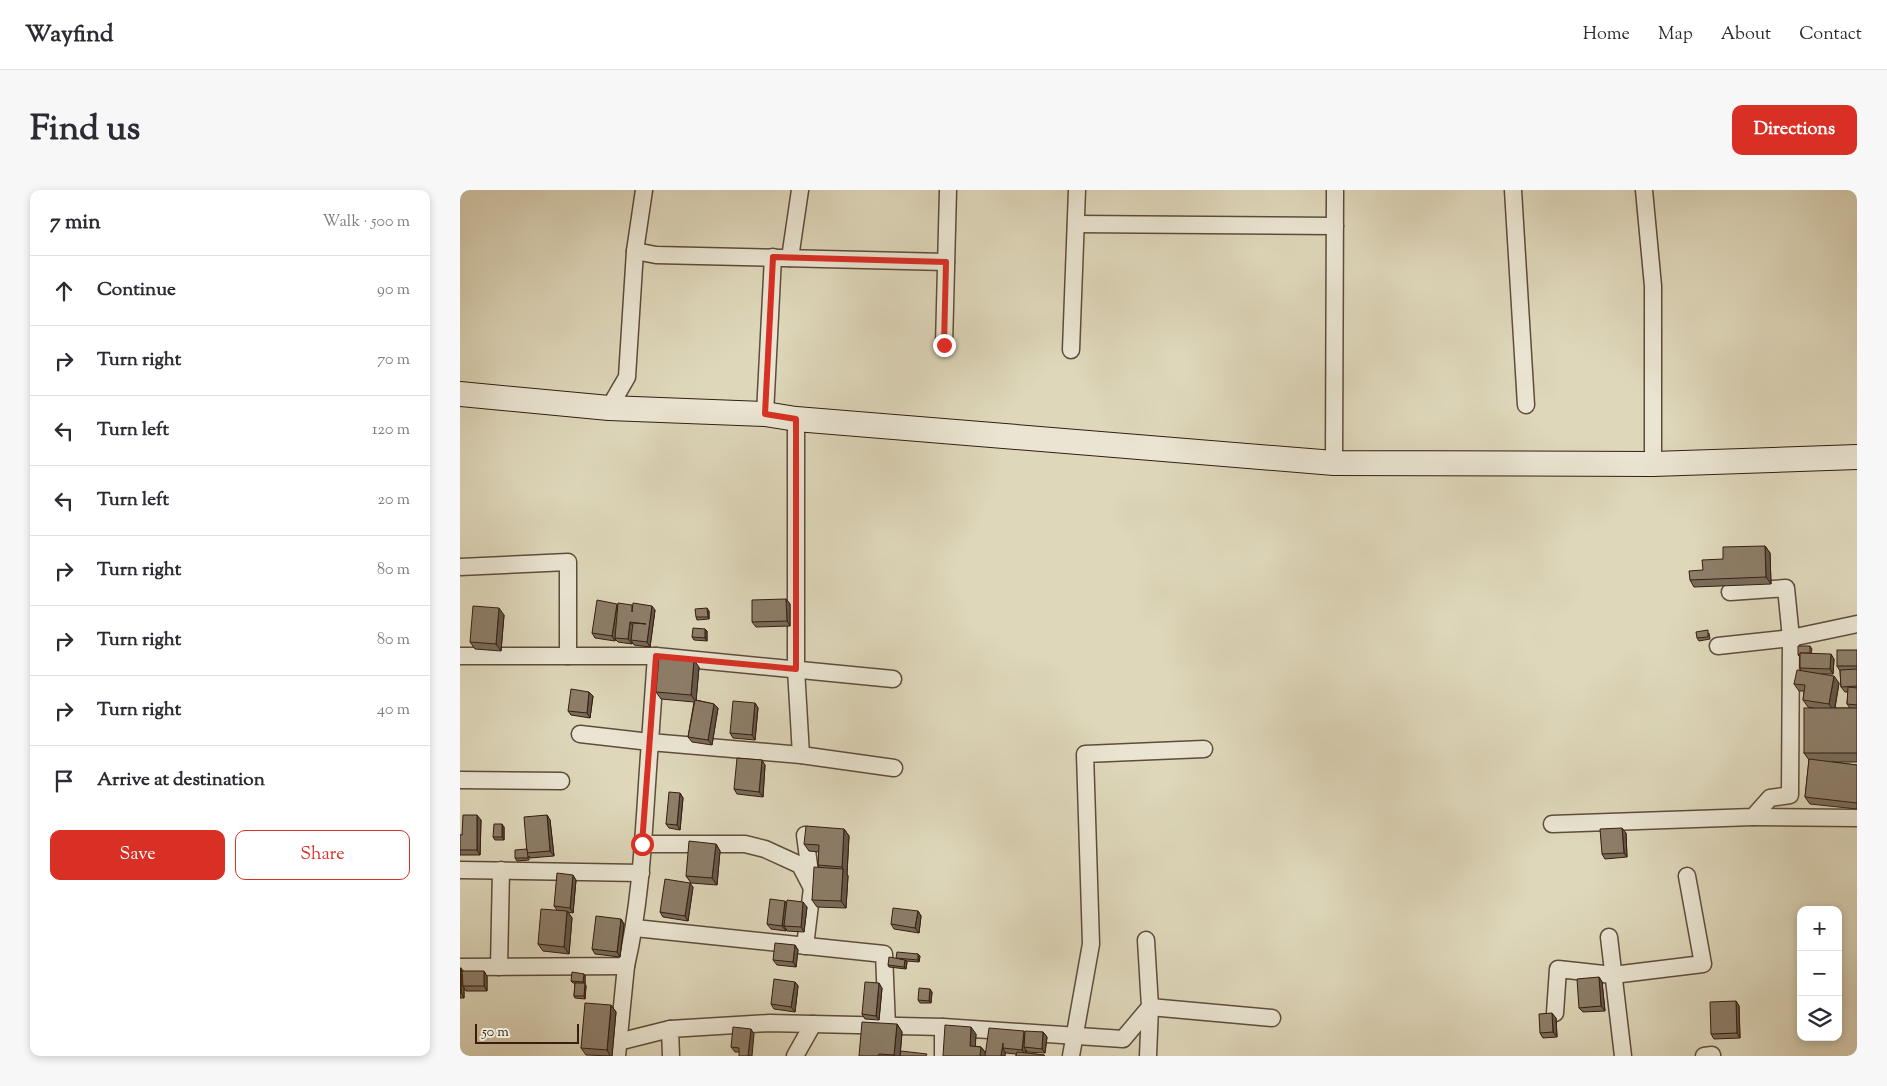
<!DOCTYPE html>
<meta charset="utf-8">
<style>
:root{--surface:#fff;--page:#f7f7f7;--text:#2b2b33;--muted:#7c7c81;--line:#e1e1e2;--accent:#d93025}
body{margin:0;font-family:"Sorts Mill Goudy",serif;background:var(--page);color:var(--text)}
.controls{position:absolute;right:15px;bottom:15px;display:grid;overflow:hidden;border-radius:10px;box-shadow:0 2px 8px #0003}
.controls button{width:45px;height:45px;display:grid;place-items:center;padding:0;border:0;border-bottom:1px solid var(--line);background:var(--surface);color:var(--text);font:25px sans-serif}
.scale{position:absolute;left:15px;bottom:12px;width:104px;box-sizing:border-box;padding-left:5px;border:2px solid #351d11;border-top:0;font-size:14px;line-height:18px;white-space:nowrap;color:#351d11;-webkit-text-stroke:4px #eae5d2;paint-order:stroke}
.stop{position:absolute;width:15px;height:15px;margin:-11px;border:4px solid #d93025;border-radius:50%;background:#fff}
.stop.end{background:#d93025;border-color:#fff;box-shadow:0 1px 5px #0008}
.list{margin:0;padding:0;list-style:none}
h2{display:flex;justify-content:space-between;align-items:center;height:65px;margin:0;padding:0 20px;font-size:21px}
h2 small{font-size:16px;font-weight:400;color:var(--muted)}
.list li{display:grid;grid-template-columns:32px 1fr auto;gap:15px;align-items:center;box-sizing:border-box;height:70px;padding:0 20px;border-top:1px solid var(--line)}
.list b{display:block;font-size:19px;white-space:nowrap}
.list em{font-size:16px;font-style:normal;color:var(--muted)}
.actions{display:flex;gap:10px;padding:15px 20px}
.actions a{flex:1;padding:11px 0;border:1px solid var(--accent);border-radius:10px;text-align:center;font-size:18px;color:var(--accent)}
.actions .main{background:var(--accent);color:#fff}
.icon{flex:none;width:28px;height:28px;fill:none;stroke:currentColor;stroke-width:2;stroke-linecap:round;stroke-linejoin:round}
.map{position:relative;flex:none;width:1397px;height:866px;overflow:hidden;border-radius:10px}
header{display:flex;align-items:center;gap:30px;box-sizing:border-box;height:70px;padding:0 25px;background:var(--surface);border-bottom:1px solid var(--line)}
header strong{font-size:24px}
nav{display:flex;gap:28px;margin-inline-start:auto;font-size:18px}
.intro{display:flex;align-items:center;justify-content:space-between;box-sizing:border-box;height:120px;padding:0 30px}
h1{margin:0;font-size:35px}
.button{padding:12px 22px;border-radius:10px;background:var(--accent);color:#fff;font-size:18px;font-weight:700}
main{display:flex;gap:30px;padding:0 30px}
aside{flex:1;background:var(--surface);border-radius:10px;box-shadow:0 2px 8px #0003}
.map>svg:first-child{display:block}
</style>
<header>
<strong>Wayfind</strong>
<nav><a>Home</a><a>Map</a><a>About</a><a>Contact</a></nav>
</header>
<div class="intro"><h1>Find us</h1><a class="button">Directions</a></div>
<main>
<aside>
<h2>7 min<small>Walk · 500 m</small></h2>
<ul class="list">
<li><svg class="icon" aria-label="ahead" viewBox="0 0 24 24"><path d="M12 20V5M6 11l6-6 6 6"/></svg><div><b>Continue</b></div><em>90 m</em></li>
<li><svg class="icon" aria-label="right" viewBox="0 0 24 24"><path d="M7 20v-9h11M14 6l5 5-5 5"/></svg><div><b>Turn right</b></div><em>70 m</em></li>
<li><svg class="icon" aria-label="left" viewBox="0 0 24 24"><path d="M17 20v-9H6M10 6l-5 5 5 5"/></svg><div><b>Turn left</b></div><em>120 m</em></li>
<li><svg class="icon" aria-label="left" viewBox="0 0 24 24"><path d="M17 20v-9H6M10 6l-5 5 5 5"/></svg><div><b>Turn left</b></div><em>20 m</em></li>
<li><svg class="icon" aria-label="right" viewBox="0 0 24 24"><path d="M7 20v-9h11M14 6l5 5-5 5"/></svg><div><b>Turn right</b></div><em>80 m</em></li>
<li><svg class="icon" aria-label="right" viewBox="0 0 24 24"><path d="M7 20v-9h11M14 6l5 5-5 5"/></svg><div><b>Turn right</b></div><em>80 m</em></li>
<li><svg class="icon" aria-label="right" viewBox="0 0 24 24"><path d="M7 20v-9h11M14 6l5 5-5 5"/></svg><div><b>Turn right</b></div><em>40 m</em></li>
<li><svg class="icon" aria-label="arrive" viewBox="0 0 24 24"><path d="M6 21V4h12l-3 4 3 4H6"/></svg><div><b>Arrive at destination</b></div></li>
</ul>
<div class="actions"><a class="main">Save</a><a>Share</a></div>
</aside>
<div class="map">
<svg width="1397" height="866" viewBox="0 0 1397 866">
<rect width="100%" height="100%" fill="#ded7ba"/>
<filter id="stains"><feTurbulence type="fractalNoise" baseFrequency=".004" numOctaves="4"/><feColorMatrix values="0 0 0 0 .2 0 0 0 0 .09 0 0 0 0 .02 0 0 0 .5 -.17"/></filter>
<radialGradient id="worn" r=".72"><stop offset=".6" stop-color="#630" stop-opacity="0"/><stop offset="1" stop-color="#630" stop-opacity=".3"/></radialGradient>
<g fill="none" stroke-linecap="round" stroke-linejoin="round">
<!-- street casing -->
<g stroke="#5f4c3b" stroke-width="19">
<g id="street">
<polyline points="184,0 175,61 196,65 486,72"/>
<polyline points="1053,0 1066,215"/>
<polyline points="1184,0 1193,96 1193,274"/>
<polyline points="616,34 875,36"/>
<polyline points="330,68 340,0"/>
<polyline points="484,155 488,0"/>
<polyline points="611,160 617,0"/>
<polyline points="149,218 167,187 175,61"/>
<polyline points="305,224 313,67"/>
<polyline points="336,229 336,479 341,565"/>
<polyline points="874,273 875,0"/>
<polyline points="0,377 108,372 108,466"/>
<polyline points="1258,456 1331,448 1326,398 1270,402"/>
<polyline points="0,466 196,466 433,489"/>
<polyline points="196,466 190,552 341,565 434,578"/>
<polyline points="0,590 101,591"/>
<polyline points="1293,627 1397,628"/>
<polyline points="1092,634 1293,627 1310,608 1330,605 1331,448 1397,434"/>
<polyline points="345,645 352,698 345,756"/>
<polyline points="182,654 285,654 305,659 340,675 352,698"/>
<polyline points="0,680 181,683"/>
<polyline points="175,738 424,764 427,836"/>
<polyline points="1149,747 1163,866"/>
<path d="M0 777 166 776C183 703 184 627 190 552L120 544"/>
<polyline points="39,777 41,680"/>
<polyline points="1095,823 1098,779 1153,785 1243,774 1227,686"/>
<polyline points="158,852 210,839"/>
<polyline points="157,866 166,776"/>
<polyline points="211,866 210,839 309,833 483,837 663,849 690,817 686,750"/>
<polyline points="335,866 353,834"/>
<polyline points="483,866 483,837"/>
<polyline points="611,866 631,754 625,564 744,559"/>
<polyline points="688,866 690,817 812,828"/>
<polyline points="1244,866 1252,865"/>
</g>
</g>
<!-- secondary casing -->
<g stroke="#351d11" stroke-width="26">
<polyline id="secondary" points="0,204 149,218 305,224 336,229 874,273 1193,274 1397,267"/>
</g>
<!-- street -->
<use href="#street" stroke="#eae5d2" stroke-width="16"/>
<!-- secondary -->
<use href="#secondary" stroke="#eae5d2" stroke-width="24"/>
</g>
<!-- wall -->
<g fill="#796c5a" stroke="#351d11">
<polygon points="1305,356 1310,363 1311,394 1234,397 1230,390 1243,380 1263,369"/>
<polygon points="326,409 330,414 330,436 296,437 292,432"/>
<polygon points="158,415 173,416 195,420 190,457 174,455 172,452 172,454 158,452 155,449 155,451 135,448 132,443"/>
<polygon points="249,421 249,429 237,430 236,427"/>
<polygon points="44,425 41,461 15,459 10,452"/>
<polygon points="245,439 247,441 247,451 234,450 232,447"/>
<polygon points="1249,443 1250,449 1239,451 1237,448"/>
<polygon points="1350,456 1352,459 1351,463 1374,469 1373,484 1361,484 1379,493 1375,518 1390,518 1387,514 1388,502 1385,502 1381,497 1380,481 1377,476 1397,460 1397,572 1372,572 1397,575 1397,619 1350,614 1345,607 1349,570 1344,563 1353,518 1348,517 1343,510 1344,501 1339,501 1334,494 1341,480 1340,478 1340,467 1338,465"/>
<polygon points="239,477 236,510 254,514 258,518 252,555 232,552 228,547 234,512 201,509 196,502"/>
<polygon points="129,502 133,506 130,528 111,525 108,521"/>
<polygon points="295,513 298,518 295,550 273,548 270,543"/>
<polygon points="305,575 303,607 277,604 274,599"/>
<polygon points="220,603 223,608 220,640 209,638 206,634"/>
<polygon points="87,625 90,630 94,666 70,668 69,666 69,670 57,671 55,668 67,659"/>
<polygon points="21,630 20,665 0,665 0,645 2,645"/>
<polygon points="44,637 44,650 35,650 33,647"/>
<polygon points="384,639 389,646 387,684 388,686 386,718 357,717 352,710 359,678 358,675 359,662 349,661 344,654"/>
<polygon points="1166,643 1167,667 1145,669 1142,664"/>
<polygon points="256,654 260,661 257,695 231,693 226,686"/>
<polygon points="116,690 113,723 108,722 112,728 109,764 83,761 78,754 97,720 94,716"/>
<polygon points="233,697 228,731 203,727 200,722"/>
<polygon points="325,711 326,713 347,717 344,742 327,741 326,739 326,741 311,739 307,734"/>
<polygon points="458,721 461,726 459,743 434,739 431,734"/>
<polygon points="161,729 164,734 160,767 135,764 132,759"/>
<polygon points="335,755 338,760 336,777 317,775 313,770"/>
<polygon points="458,764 460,766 459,772 446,771 447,772 446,779 429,777 428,775 437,769 436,768"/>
<polygon points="0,778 3,781 27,786 27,801 6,801 4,798 4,808 0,808"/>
<polygon points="124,784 125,786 125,794 126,796 125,809 115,808 114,806 115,793 113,793 111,791"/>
<polygon points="1139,787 1142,792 1145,821 1123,822 1119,818"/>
<polygon points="335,792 338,796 335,822 314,819 311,814"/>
<polygon points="422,798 419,830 405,829 402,824"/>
<polygon points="472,802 471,813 460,813 458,810"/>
<polygon points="1276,811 1279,816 1280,848 1254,849 1251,844"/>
<polygon points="151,815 156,822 152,866 126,865 121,858"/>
<polygon points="1096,828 1097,847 1083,848 1080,843"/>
<polygon points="437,834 442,842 440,866 399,866"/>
<polygon points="564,841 565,843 583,842 587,847 585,863 567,862 566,860 566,863 584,865 585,866 556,866 556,864 546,863 545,862 545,866 483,866 516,844 515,856 521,857 526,863"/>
<polygon points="294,844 279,862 275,862 271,857"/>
</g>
<!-- shaded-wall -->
<g fill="#63584a" stroke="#351d11">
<polygon points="1305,356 1310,363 1311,394 1306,387"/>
<polygon points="326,409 330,414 330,436 327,431"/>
<polygon points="157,414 160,418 155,451 152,446"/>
<polygon points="192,416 195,420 190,457 187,452"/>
<polygon points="39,418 44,425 41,461 36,454"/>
<polygon points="247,418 249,421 249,429 248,427"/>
<polygon points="170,432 174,437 171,450 172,452 172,454 168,449"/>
<polygon points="245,439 247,441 247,451 245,448"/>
<polygon points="1371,464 1374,469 1373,484 1370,479"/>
<polygon points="234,470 239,477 236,512 231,505"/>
<polygon points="1374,486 1379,493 1374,522 1369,514"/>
<polygon points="129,502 133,506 130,528 127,523"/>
<polygon points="295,513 298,518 295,550 292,545"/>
<polygon points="254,514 258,518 252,555 248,550"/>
<polygon points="302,570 305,575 303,607 299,602"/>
<polygon points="220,603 223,608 220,640 217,635"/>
<polygon points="17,625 21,630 20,665 17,660"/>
<polygon points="87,625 90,630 94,666 90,661"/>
<polygon points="42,634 44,637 44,650 42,647"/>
<polygon points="1162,638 1166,643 1167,667 1164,663"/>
<polygon points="384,639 389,646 387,684 388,686 386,718 381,711 383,679 382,677"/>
<polygon points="256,654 260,661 257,695 252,688"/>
<polygon points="113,685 116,690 113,723 110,718"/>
<polygon points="230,693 233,697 228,731 225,726"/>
<polygon points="325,711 328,716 324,736 326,739 326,741 322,736"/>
<polygon points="343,712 347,717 344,742 341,737"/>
<polygon points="107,721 112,728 109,764 104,757"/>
<polygon points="458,721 461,726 459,743 455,738"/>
<polygon points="161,729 164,734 160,767 157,762"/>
<polygon points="335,755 338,760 336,777 333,772"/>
<polygon points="458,764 460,766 459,772 458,770"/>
<polygon points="445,770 447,772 446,779 444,777"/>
<polygon points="1,778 4,782 3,796 4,798 4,808 1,803"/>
<polygon points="24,781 27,786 27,801 24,796"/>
<polygon points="124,784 125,786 125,794 126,796 125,809 124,806 125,794 123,792"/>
<polygon points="1139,787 1142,792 1145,821 1141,816"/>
<polygon points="335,792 338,796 335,822 331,817"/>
<polygon points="419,793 422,798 419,830 416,826"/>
<polygon points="470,799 472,802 471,813 469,811"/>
<polygon points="1276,811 1279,816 1280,848 1277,843"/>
<polygon points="151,815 156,822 152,866 150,866 147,860"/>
<polygon points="1092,823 1096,828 1097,847 1093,842"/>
<polygon points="437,834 442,842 440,866 435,866 434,865"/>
<polygon points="511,837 516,844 515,863 510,856"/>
<polygon points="291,839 294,844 292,866 288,866"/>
<polygon points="564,841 567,845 564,857 566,860 565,865 562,860"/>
<polygon points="583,842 587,847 585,863 582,859"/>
<polygon points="543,853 543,858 545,862 545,866 541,866"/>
<polygon points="521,857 526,864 526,866 520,866"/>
</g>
<!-- building -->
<g fill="#8d7e69" stroke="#351d11">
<polygon points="1305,356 1306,387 1230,390 1229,381 1243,380 1242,370 1263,369 1263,357"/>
<polygon points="326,409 327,431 292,432 292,410"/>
<polygon points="137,410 157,414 152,446 132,443"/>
<polygon points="158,413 172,415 172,422 173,413 192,416 187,452 171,450 173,433 186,434 170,432 168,449 155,448"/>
<polygon points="13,416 39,418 36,454 10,452"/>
<polygon points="247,418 248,427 236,427 235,419"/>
<polygon points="233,438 245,439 245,448 232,447"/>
<polygon points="1248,440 1248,447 1237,448 1236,442"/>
<polygon points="1338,456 1350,456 1350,463 1340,463 1340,465 1338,465"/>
<rect x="1377" y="460" width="20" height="16"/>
<polygon points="1340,463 1371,464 1370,479 1340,478"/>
<polygon points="199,467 234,470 231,505 196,502"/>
<polygon points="1397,479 1397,496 1381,497 1380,480"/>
<polygon points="1337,480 1374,486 1369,514 1343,510 1345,495 1334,494"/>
<polygon points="1388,497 1397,498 1397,515 1387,514"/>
<polygon points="111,499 129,502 127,523 108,521"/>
<polygon points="235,510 254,514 248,550 228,547"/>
<polygon points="273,511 295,513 292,545 270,543"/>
<rect x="1344" y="518" width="53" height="45"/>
<polygon points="277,568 302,570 299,602 274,599"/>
<polygon points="1349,569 1397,575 1397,613 1345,607"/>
<polygon points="209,602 220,603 217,635 206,634"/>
<polygon points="3,625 17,625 17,660 0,660 0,645 2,645"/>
<polygon points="87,625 90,661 67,663 64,627"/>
<polygon points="34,634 42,634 42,647 33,647"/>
<polygon points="346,636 384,639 382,677 358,675 359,655 344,654"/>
<polygon points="1162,638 1164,663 1142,664 1140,639"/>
<polygon points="229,651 256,654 252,688 226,686"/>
<polygon points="67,659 68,668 55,668 55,660"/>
<polygon points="354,677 383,679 381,711 352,710"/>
<polygon points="97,683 113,685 110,718 94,716"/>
<polygon points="205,689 230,693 225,726 200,722"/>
<polygon points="310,709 325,711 322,736 307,734"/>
<polygon points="327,710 343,712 341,737 324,736"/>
<polygon points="433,718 458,721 455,738 431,734"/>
<polygon points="81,719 107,721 104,757 78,754"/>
<polygon points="136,726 161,729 157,762 132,759"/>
<polygon points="315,753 335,755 333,772 313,770"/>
<polygon points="437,762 458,764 458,770 436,768"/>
<polygon points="429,767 445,770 444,777 428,775"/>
<rect x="0" y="778" width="1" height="25"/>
<polygon points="2,781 24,781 24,796 3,796"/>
<polygon points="112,782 124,784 123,792 111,791"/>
<polygon points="1139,787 1141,816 1119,818 1117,789"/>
<polygon points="314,789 335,792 331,817 311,814"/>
<polygon points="405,792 419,793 416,826 402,824"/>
<polygon points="115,793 125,793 124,806 114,806"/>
<polygon points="459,798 470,799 469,811 458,810"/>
<polygon points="1276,811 1277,843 1251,844 1250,812"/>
<polygon points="125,813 151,815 147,860 121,858"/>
<polygon points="1092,823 1093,842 1080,843 1079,824"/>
<polygon points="402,832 437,834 434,865 419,864 418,866 399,866"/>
<polygon points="485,835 511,837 510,856 521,857 520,866 483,866"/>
<polygon points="273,837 291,839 288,866 279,866 279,858 271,857"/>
<polygon points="529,838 564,841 562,860 543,858 543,853 541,866 525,866"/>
<polygon points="565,841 583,842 582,859 564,857"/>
<polygon points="441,861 467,864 466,866 440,866"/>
<polygon points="557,862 584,865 584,866 556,866"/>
</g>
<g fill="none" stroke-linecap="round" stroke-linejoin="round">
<!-- route -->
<polyline stroke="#d93025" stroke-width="6" points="182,654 196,466 336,479 336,229 305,224 313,67 486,72 484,155"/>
</g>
<rect width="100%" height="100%" filter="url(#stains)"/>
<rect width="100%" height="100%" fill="url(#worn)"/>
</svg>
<div class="controls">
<button>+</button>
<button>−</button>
<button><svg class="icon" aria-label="layers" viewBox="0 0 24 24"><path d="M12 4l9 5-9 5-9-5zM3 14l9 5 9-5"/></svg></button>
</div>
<div class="scale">50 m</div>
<div class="stop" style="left:182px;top:654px"></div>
<div class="stop end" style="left:484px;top:155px"></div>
</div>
</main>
